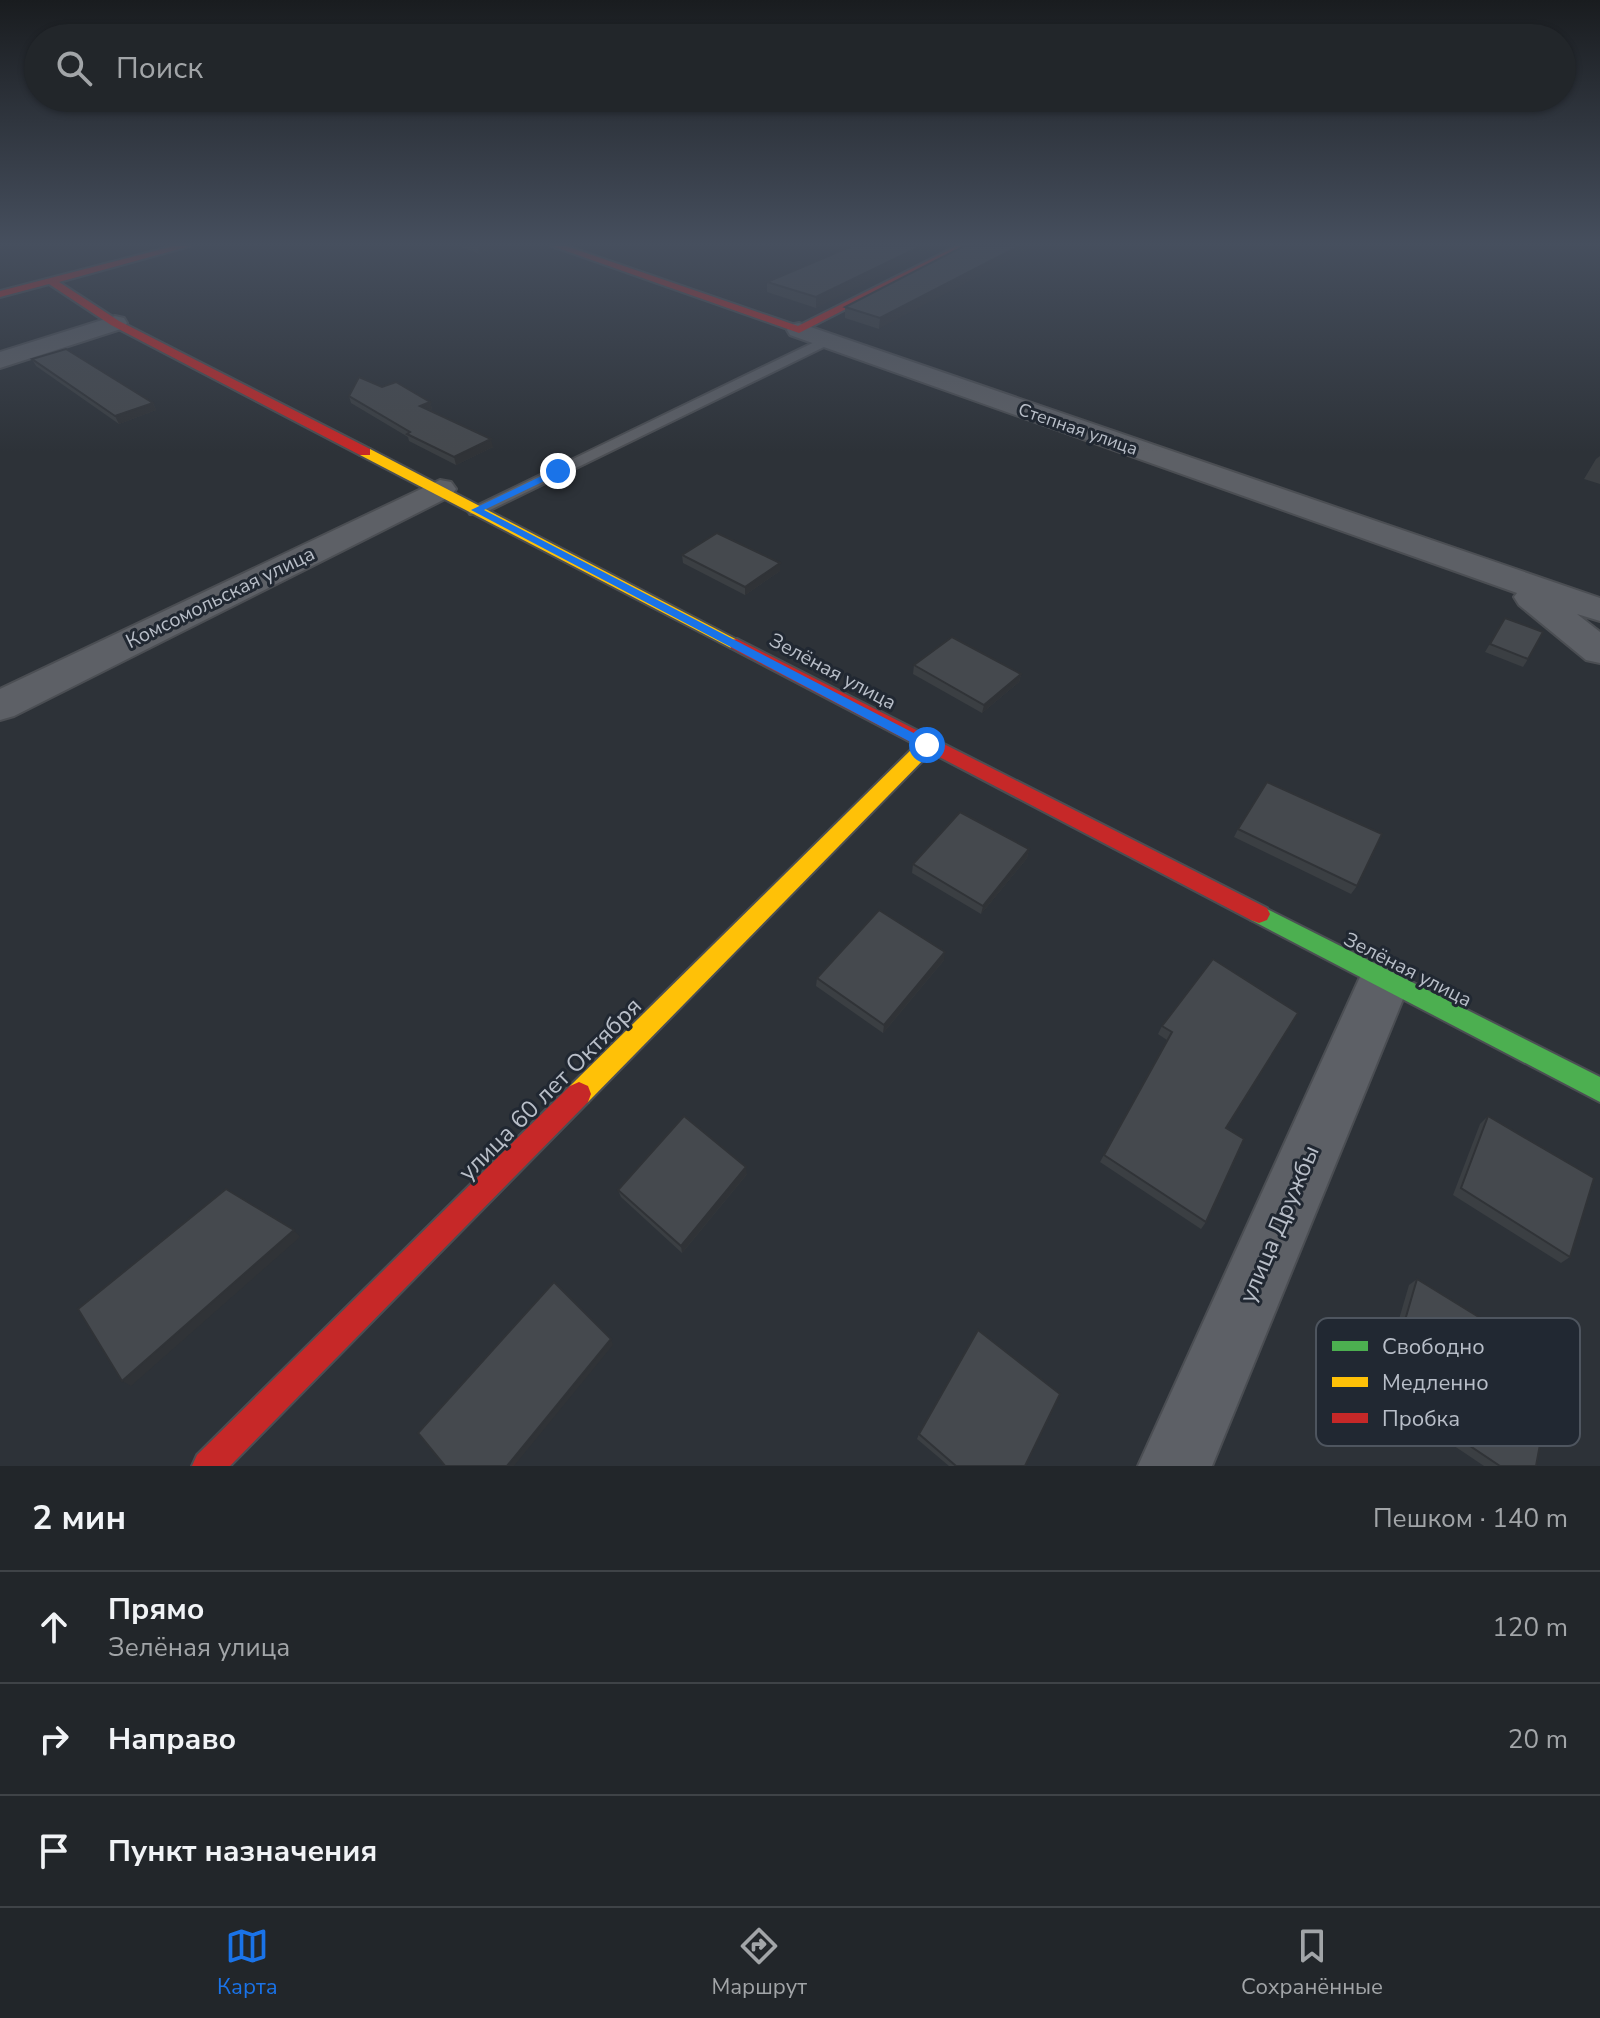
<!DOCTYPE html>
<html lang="ru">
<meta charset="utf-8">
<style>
:root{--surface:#22262a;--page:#2a2e32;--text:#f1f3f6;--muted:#a2a5a8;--line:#3f4347;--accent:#1a73e8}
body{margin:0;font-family:"Nunito Sans",sans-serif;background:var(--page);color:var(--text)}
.stop{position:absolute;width:24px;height:24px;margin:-18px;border:6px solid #1a73e8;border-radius:50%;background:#fff}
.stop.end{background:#1a73e8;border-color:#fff;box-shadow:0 2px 8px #0008}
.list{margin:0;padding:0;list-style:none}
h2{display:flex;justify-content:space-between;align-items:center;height:104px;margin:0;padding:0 32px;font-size:34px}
h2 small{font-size:26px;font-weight:400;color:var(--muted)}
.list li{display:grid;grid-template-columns:52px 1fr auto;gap:24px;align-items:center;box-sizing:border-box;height:112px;padding:0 32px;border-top:2px solid var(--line)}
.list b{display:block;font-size:30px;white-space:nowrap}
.list p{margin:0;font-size:26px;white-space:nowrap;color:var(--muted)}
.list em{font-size:26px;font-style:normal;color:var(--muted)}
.icon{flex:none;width:44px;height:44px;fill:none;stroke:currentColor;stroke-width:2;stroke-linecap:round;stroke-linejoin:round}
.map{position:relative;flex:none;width:1600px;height:1466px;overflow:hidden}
.search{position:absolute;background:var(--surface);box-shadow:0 2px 6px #0004;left:24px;right:24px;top:24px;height:88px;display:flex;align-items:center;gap:20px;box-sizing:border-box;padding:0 28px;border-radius:44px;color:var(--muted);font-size:30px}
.sheet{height:440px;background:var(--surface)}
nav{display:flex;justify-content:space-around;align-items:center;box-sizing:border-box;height:112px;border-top:2px solid var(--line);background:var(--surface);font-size:22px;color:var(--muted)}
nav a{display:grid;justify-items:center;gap:4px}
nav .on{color:var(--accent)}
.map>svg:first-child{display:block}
</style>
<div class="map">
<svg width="1600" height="1466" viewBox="0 0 1600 1466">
<rect width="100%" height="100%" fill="#2d3238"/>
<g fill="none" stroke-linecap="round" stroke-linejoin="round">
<!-- lane casing -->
<g stroke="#4b4e53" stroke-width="4">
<polygon id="lane" points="825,337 832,341 830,344 482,514 470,514 468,510"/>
</g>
<!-- street casing -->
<g stroke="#4b4e53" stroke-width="4">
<g id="street">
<polygon points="115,316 124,318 127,323 124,328 0,368 0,352"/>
<polygon points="799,323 1600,598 1600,621 1577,614 1600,632 1600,663 1586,660 1519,605 1514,597 1517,593 790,335 787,330 790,325"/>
<polygon points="440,480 451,482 456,489 451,496 14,716 0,720 0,689"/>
<polygon points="1384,959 1403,966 1410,982 1212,1466 1138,1466 1365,966"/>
</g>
</g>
<!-- fast casing -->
<g stroke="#4b4e53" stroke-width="4">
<polygon id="fast" points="1259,905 1600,1077 1600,1102 1251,920 1248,914 1251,908"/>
</g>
<!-- slow casing -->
<g stroke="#4b4e53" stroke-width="4">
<g id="slow">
<polygon points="360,449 370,449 745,644 743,648 731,648 360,455"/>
<polygon points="927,739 933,740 936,745 933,750 588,1102 579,1106 570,1102 567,1094 570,1086 921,740"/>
</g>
</g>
<!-- jam casing -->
<g stroke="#4b4e53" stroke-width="4">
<g id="jam">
<polygon points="174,246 190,246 59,282 119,321 370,449 370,455 360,455 111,325 49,284 0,297 0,291"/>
<polygon points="552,246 566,246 798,326 957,246 969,246 799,333"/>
<polygon points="737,639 1267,908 1270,914 1267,920 1259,923 1251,920 731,648 729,644 731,640"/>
<polygon points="579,1082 588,1086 591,1094 588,1102 230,1466 192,1466 197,1455 570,1086"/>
</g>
</g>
<!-- lane -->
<use href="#lane" fill="#5d6066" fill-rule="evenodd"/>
<!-- street -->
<use href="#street" fill="#5d6066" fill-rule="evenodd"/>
<!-- fast -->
<use href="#fast" fill="#4caf50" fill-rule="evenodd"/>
<!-- slow -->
<use href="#slow" fill="#ffc107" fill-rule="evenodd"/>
<!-- jam -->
<use href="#jam" fill="#c62828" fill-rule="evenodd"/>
</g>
<!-- wall -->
<g fill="#3b3f43">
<polygon points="460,246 508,246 479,254"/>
<polygon points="852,246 816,308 767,292 767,282"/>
<polygon points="964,246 879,329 845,318 845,307"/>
<polygon points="32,359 153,403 156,410 119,424 36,366"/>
<polygon points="382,387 430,402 432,409 430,410 493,447 456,465 409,441 408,437 351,403 349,396"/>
<polygon points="1600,456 1600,484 1584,479 1596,459"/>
<polygon points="682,555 780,571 745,595 683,563"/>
<polygon points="1505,618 1528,659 1523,667 1485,652"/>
<polygon points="914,665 1021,674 1019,682 982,713 913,674"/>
<polygon points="1238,829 1357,886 1351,894 1234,837"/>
<polygon points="1029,849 1027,858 981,914 912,873 913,864"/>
<polygon points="1213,959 1226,1128 1206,1222 1201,1229 1100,1162 1167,1040 1158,1034 1162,1026"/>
<polygon points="944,960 883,1033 816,986 817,978"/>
<polygon points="1488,1116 1570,1257 1561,1263 1453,1195 1480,1124"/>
<polygon points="747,1174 682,1253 621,1197 618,1190"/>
<polygon points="1417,1279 1536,1466 1484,1466 1377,1394 1409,1285"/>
<polygon points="919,1434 1025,1466 949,1466 917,1439"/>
</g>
<!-- shaded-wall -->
<g fill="#303337">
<polygon points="482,246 508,246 479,254 478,247"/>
<polygon points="921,246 940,246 816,308 816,297"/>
<polygon points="1019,246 1037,246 879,329 880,318"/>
<polygon points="430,402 432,409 422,413 420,406"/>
<polygon points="153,403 156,410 119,424 115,416"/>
<polygon points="491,439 493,447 456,465 454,457"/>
<polygon points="780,563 780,571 745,595 745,587"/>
<polygon points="1021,674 1019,682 982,713 984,705"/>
<polygon points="1029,849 1027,858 981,914 983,906"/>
<polygon points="945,952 944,960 883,1033 884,1025"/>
<polygon points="746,1167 747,1174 682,1253 681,1246"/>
<polygon points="294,1230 300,1237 131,1386 122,1381"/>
<polygon points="611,1339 613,1345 514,1466 507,1466"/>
</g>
<!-- building -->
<g fill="#45494e" stroke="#303337" stroke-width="2">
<polygon points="852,246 921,246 816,297 767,282"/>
<polygon points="964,246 1019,246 880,318 845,307"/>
<polygon points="66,349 153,403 115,416 32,359"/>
<polygon points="359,377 382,387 396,382 430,402 420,406 491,439 454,457 407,434 410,432 349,396"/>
<polygon points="717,533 780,563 745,587 682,555"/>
<polygon points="1505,618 1543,632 1528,659 1490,644"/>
<polygon points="952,637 1021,674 984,705 914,665"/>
<polygon points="1267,782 1382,834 1357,886 1238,829"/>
<polygon points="960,812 1029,849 983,906 913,864"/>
<polygon points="879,910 945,952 884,1025 817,978"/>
<polygon points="1213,959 1298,1013 1226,1128 1244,1139 1206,1222 1104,1155 1172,1032 1162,1026"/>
<polygon points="684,1116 746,1167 681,1246 618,1190"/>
<polygon points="1488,1116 1594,1178 1570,1257 1461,1188"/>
<polygon points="226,1189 294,1230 122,1381 78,1309"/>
<polygon points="1417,1279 1555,1364 1536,1466 1500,1466 1385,1389"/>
<polygon points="554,1282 611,1339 507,1466 445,1466 418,1433"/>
<polygon points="978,1330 1060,1394 1025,1466 956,1466 919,1434"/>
</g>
<!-- sky -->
<linearGradient id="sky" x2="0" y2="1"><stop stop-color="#191c1f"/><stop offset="0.54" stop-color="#464f5e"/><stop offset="1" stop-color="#464f5e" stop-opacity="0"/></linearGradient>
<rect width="1600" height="452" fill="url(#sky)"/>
<!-- route -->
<polygon fill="#1a73e8" points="558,468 561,473 484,510 931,742 931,748 922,748 471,510"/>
<g text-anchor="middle" stroke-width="6" stroke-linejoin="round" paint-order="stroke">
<!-- far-street labels -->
<g font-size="18" fill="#b8bec8" stroke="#212832">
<text transform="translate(1078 429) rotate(19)" y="6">Степная улица</text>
</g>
<!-- street labels -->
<g font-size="20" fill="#b8bec8" stroke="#212832">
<text transform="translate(220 597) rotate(-26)" y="7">Комсомольская улица</text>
<text transform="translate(833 671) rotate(28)" y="7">Зелёная улица</text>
<text transform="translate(1408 969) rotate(27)" y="7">Зелёная улица</text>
</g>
<!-- near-street labels -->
<g font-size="24" fill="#b8bec8" stroke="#212832">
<text transform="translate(550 1089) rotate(-45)" y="8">улица 60 лет Октября</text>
<text transform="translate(1279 1224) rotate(-67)" y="8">улица Дружбы</text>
</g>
</g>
<!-- legend -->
<rect x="1316" y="1318" width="264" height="128" rx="12" fill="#212832" stroke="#4e555f" stroke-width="2"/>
<rect x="1332" y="1341" width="36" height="10" fill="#4caf50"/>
<rect x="1332" y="1377" width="36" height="10" fill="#ffc107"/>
<rect x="1332" y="1413" width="36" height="10" fill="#c62828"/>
<g font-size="22" fill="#b8bec8">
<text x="1382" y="1354">Свободно</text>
<text x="1382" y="1390">Медленно</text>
<text x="1382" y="1426">Пробка</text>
</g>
</svg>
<div class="stop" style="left:927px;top:745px"></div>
<div class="stop end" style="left:558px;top:471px"></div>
<div class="search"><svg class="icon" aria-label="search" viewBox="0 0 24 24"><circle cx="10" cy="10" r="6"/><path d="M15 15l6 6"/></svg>Поиск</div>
</div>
<section class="sheet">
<h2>2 мин<small>Пешком · 140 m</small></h2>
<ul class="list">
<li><svg class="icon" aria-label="ahead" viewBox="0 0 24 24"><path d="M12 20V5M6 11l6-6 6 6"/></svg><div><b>Прямо</b><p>Зелёная улица</p></div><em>120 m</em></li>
<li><svg class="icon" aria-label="right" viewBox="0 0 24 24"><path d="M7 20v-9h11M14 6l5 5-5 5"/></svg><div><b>Направо</b></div><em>20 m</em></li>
<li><svg class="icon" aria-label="arrive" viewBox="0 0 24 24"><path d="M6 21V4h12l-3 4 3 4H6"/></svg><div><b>Пункт назначения</b></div></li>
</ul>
</section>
<nav>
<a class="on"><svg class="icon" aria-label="map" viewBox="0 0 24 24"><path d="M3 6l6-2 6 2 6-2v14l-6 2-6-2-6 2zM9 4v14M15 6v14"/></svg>Карта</a>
<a><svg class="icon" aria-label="directions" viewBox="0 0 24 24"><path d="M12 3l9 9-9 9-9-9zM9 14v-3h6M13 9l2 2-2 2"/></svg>Маршрут</a>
<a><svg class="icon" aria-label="saved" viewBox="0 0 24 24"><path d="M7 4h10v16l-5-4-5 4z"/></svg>Сохранённые</a>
</nav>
